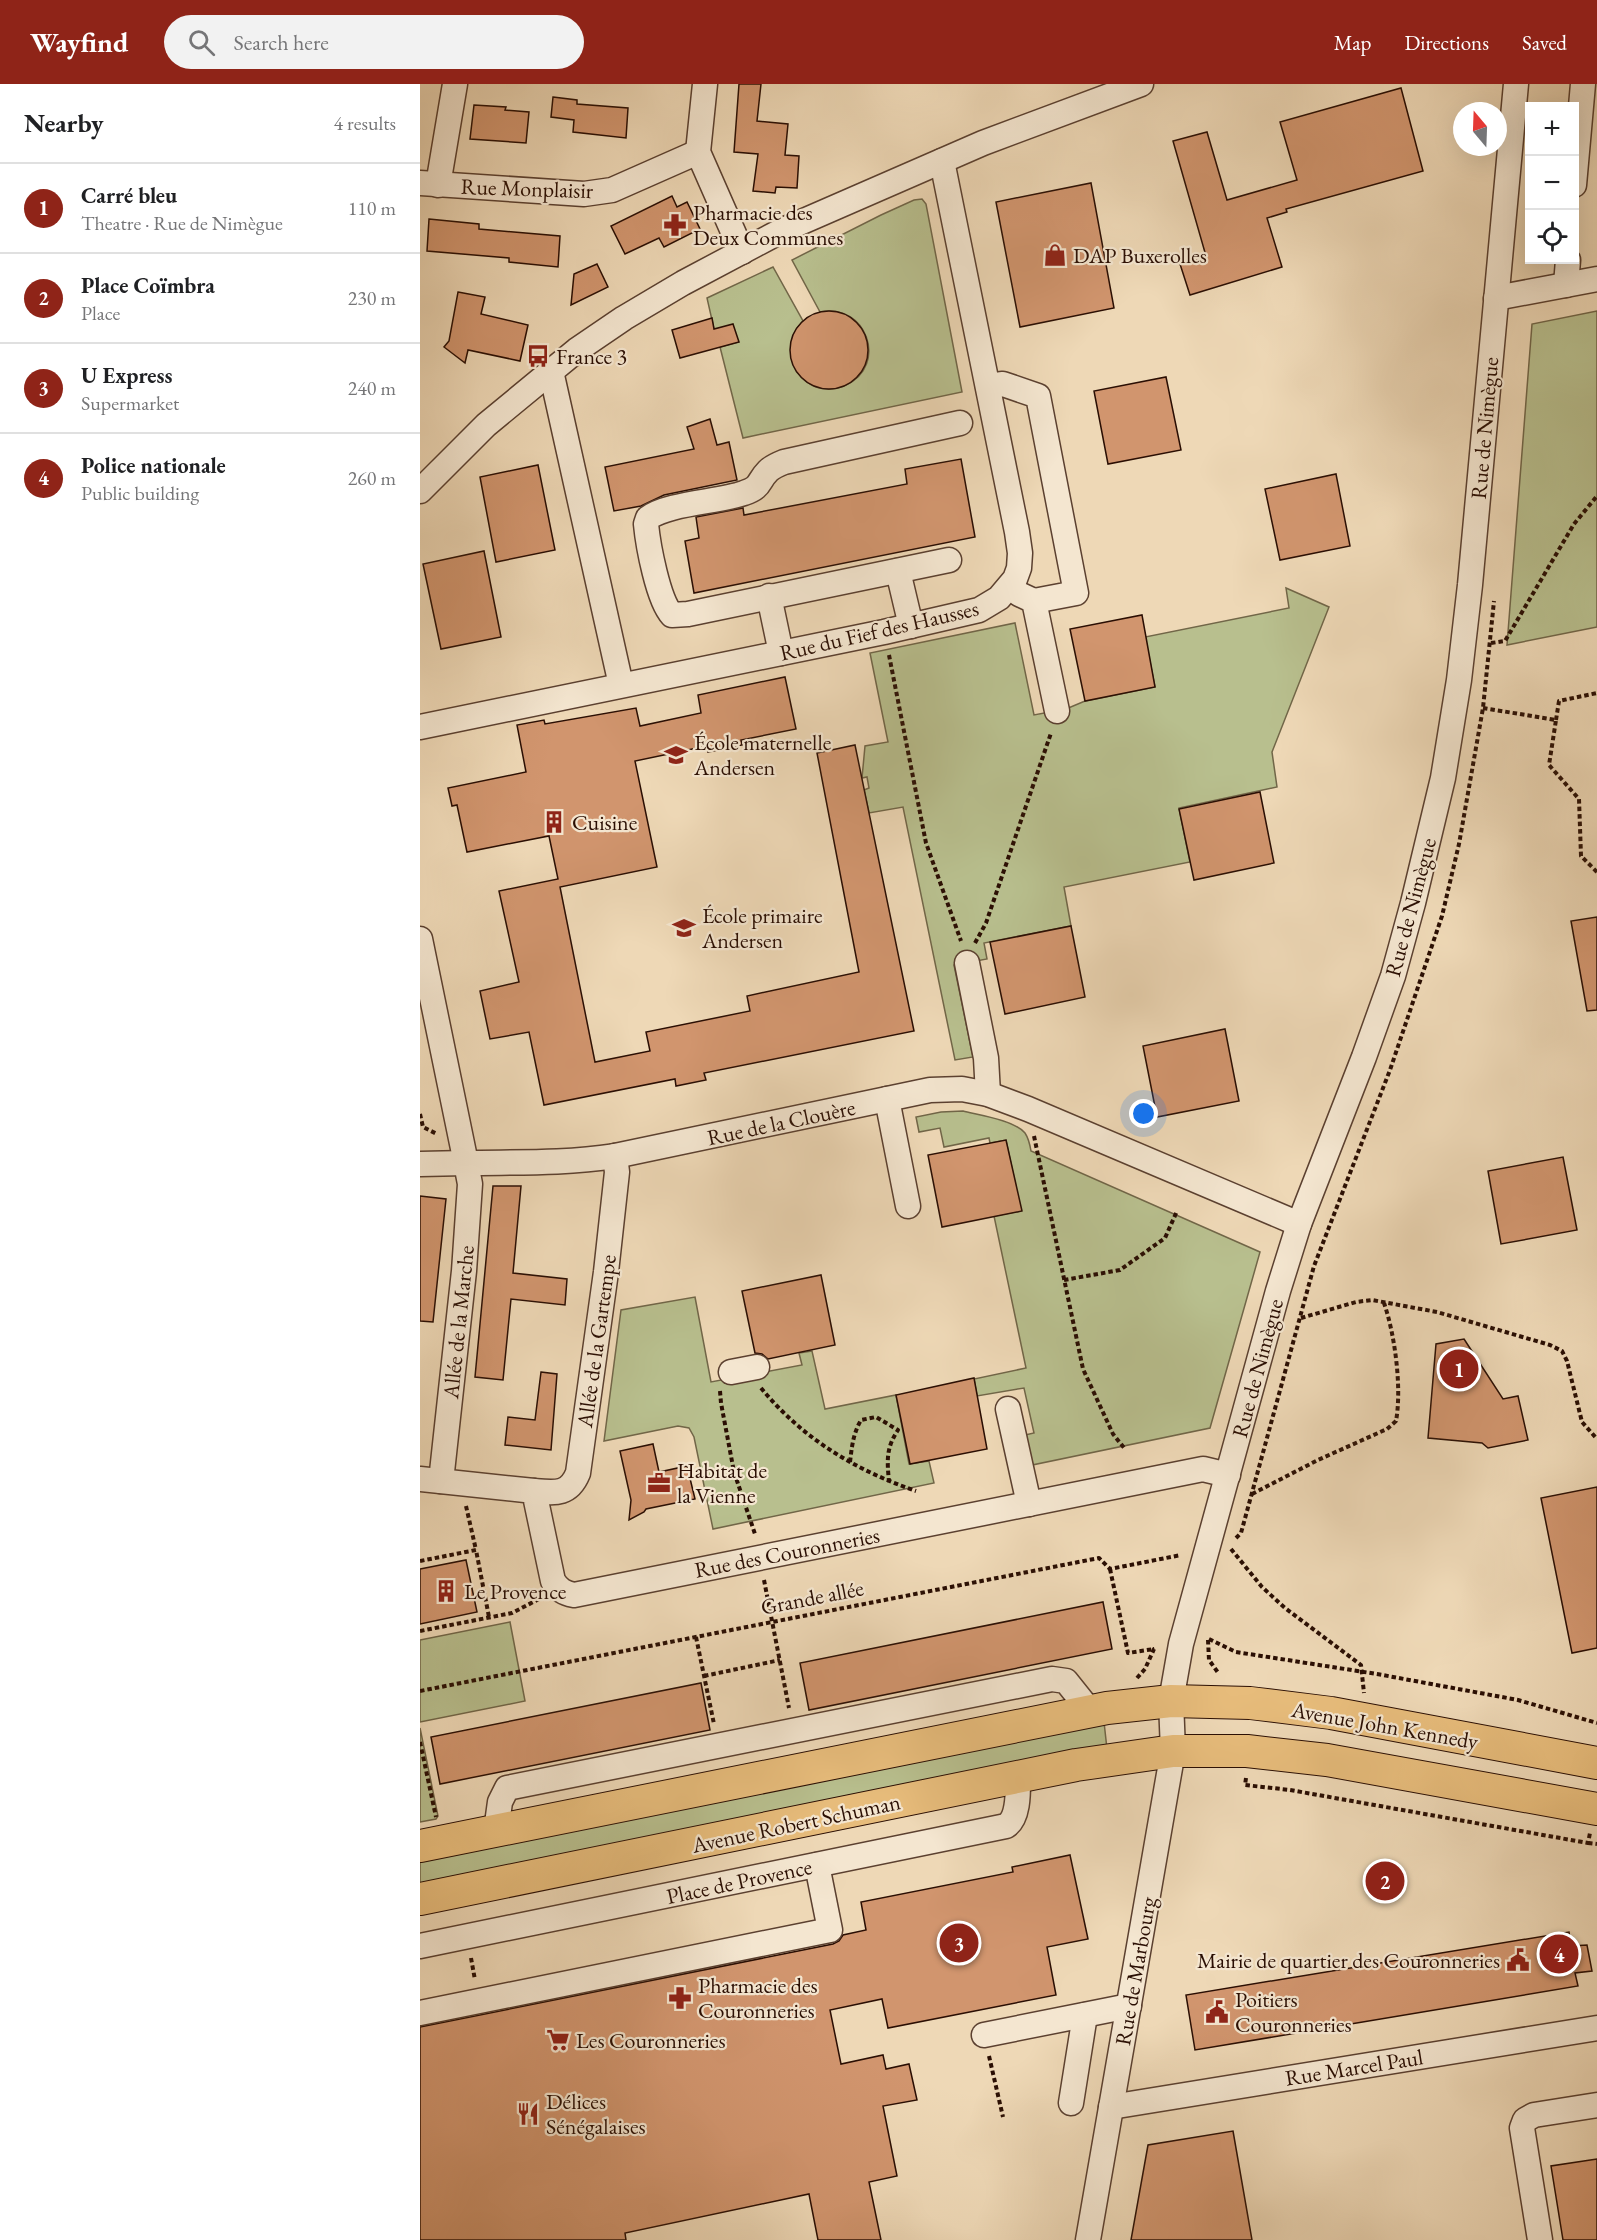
<!DOCTYPE html>
<meta charset="utf-8">
<style>
:root{--surface:#fff;--page:#f2f2f2;--text:#202124;--muted:#757577;--line:#e0e0e0;--accent:#8f2418}
body{margin:0;font-family:"EB Garamond",serif;background:var(--page);color:var(--text)}
.controls{position:absolute;right:18px;top:18px;display:grid;overflow:hidden;border-radius:0px;box-shadow:0 6px 24px #0002}
.controls button{width:54px;height:54px;display:grid;place-items:center;padding:0;border:0;border-bottom:2px solid var(--line);background:var(--surface);color:var(--text);font:30px sans-serif}
.compass{position:absolute;left:1033px;top:18px;width:54px;height:54px;border-radius:50%;background:var(--surface);box-shadow:0 6px 24px #0002;rotate:341deg}
.you{position:absolute;left:724px;top:1030px;width:21px;height:21px;margin:-15px;border:4px solid #fff;border-radius:50%;background:#1a73e8;box-shadow:0 0 0 9px #1a73e833}
.badge{display:grid;place-items:center;width:39px;height:39px;border-radius:50%;background:var(--accent);color:#fff;font-size:20px;font-weight:700}
.pin{position:absolute;translate:-50% -50%;border:3px solid #fff;box-shadow:0 2px 6px #0006}
.list{margin:0;padding:0;list-style:none}
h2{display:flex;justify-content:space-between;align-items:center;height:78px;margin:0;padding:0 24px;font-size:26px}
h2 small{font-size:20px;font-weight:400;color:var(--muted)}
.list li{display:grid;grid-template-columns:39px 1fr auto;gap:18px;align-items:center;box-sizing:border-box;height:90px;padding:0 24px;border-top:2px solid var(--line)}
.list b{display:block;font-size:22px;white-space:nowrap}
.list p{margin:0;font-size:20px;white-space:nowrap;color:var(--muted)}
.list em{font-size:20px;font-style:normal;color:var(--muted)}
.icon{flex:none;width:33px;height:33px;fill:none;stroke:currentColor;stroke-width:2;stroke-linecap:round;stroke-linejoin:round}
.map{position:relative;flex:none;width:1177px;height:2156px;overflow:hidden}
header{display:flex;align-items:center;gap:36px;box-sizing:border-box;height:84px;padding:0 30px;background:var(--accent);color:#fff}
header strong{font-size:28px}
nav{display:flex;gap:33px;margin-inline-start:auto;font-size:21px}
.search{width:420px;height:54px;background:var(--page);display:flex;align-items:center;gap:15px;box-sizing:border-box;padding:0 21px;border-radius:33px;color:var(--muted);font-size:22px}
main{display:flex}
aside{flex:1;background:var(--surface)}
.map>svg:first-child{display:block}
</style>
<header>
<strong>Wayfind</strong>
<div class="search"><svg class="icon" aria-label="search" viewBox="0 0 24 24"><circle cx="10" cy="10" r="6"/><path d="M15 15l6 6"/></svg>Search here</div>
<nav><a>Map</a><a>Directions</a><a>Saved</a></nav>
</header>
<main>
<aside>
<h2>Nearby<small>4 results</small></h2>
<ul class="list">
<li><span class="badge">1</span><div><b>Carré bleu</b><p>Theatre · Rue de Nimègue</p></div><em>110 m</em></li>
<li><span class="badge">2</span><div><b>Place Coïmbra</b><p>Place</p></div><em>230 m</em></li>
<li><span class="badge">3</span><div><b>U Express</b><p>Supermarket</p></div><em>240 m</em></li>
<li><span class="badge">4</span><div><b>Police nationale</b><p>Public building</p></div><em>260 m</em></li>
</ul>
</aside>
<div class="map">
<svg width="1177" height="2156" viewBox="0 0 1177 2156">
<rect width="100%" height="100%" fill="#eed8b6"/>
<filter id="stains"><feTurbulence type="fractalNoise" baseFrequency=".00333" numOctaves="4"/><feColorMatrix values="0 0 0 0 .2 0 0 0 0 .09 0 0 0 0 .02 0 0 0 .5 -.17"/></filter>
<radialGradient id="worn" r=".72"><stop offset=".6" stop-color="#630" stop-opacity="0"/><stop offset="1" stop-color="#630" stop-opacity=".3"/></radialGradient>
<!-- green -->
<g fill="#b8bf8e" stroke="#716648" stroke-width="1.5">
<path d="M502 115 506 120 542 308 323 354 300 263 318 258 294 245 287 214 353 183 383 237C352 269 385 320 426 301 469 281 446 218 400 228L372 176 461 131 494 116Z"/>
<polygon points="1177,227 1177,543 1087,561 1112,240"/>
<polygon points="866,504 909,523 852,668 857,703 759,724 770,778 644,803 651,842 564,859 567,875 534,881 553,973 535,976 483,723 449,729 444,706 449,704 447,693 442,694 445,662 468,658 450,569 595,539 614,631 646,625 665,617 735,603 725,553 869,524"/>
<path d="M543 1027C559 1031 594 1036 605 1049 609 1055 610 1061 611 1067L840 1168 790 1344 612 1381 605 1351 614 1349 604 1304 557 1312 554 1295 606 1284 574 1132 601 1127 586 1056 570 1059 569 1054 524 1063 520 1044 499 1048 496 1033 521 1028Z"/>
<polygon points="275,1213 291,1298 382,1281 379,1269 392,1267 405,1325 476,1311 489,1380 509,1377 514,1399 293,1445 274,1353 269,1344 258,1342 184,1357 201,1226"/>
<polygon points="90,1538 105,1617 0,1638 0,1556"/>
<polygon points="684,1638 687,1665 0,1805 0,1776"/>
<polygon points="0,1644 18,1732 16,1735 0,1738"/>
</g>
<!-- building -->
<g fill="#d1956e" stroke="#2a0e03" stroke-width="1.5">
<polygon points="319,0 341,0 337,37 368,40 365,71 379,72 377,104 356,103 355,109 333,107 338,70 314,68"/>
<polygon points="981,4 1003,87 866,125 867,128 847,134 862,183 770,211 760,180 786,172 753,57 787,48 807,116 877,96 860,38"/>
<polygon points="133,13 157,16 157,20 208,24 206,54 153,48 154,36 131,33"/>
<polygon points="54,21 86,23 85,26 109,28 106,59 50,55"/>
<polygon points="671,99 694,224 600,243 576,118"/>
<polygon points="252,112 257,123 267,118 280,145 244,163 239,154 205,170 191,142"/>
<polygon points="9,135 59,140 59,145 140,152 138,183 89,178 89,174 7,167"/>
<polygon points="177,180 188,203 151,221 154,190"/>
<polygon points="38,208 65,213 61,230 108,241 100,277 48,266 45,279 24,263 29,257"/>
<circle cx="409" cy="266" r="39"/>
<polygon points="292,234 294,245 313,240 319,258 260,274 252,246"/>
<polygon points="746,293 761,366 688,380 674,307"/>
<polygon points="290,335 297,361 309,358 317,396 244,411 221,422 194,427 185,383 274,365 267,343"/>
<polygon points="541,375 555,453 274,509 265,457 279,454 276,433 323,424 324,431 487,400 485,385"/>
<polygon points="118,381 135,466 76,478 60,393"/>
<polygon points="916,390 930,462 860,476 845,405"/>
<polygon points="64,467 81,553 21,565 3,480"/>
<polygon points="722,531 735,603 665,617 650,545"/>
<polygon points="365,593 376,645 321,656 322,661 288,668 287,662 215,677 237,783 140,803 175,978 230,967 226,948 330,927 327,912 439,888 397,669 435,661 494,947 284,989 286,996 256,1002 255,995 124,1021 109,948 70,955 60,907 99,898 79,807 138,795 129,752 47,768 37,721 32,722 28,704 106,688 97,641 124,636 125,640 216,624 220,642 281,629 278,611"/>
<polygon points="840,708 854,779 774,796 759,725"/>
<polygon points="1177,833 1177,926 1167,927 1151,837"/>
<polygon points="651,842 665,913 585,930 570,858"/>
<polygon points="805,945 819,1017 737,1033 723,962"/>
<polygon points="586,1056 602,1127 522,1143 508,1071"/>
<polygon points="1143,1073 1157,1146 1081,1160 1068,1087"/>
<polygon points="73,1102 101,1102 93,1189 147,1195 145,1221 91,1215 83,1296 55,1293"/>
<polygon points="0,1112 26,1115 13,1238 0,1237"/>
<polygon points="401,1191 415,1261 348,1275 342,1270 335,1269 322,1207"/>
<polygon points="1044,1255 1083,1315 1098,1312 1108,1356 1068,1364 1062,1359 1008,1354 1016,1260"/>
<polygon points="121,1288 137,1290 131,1366 85,1361 88,1333 115,1336"/>
<polygon points="554,1294 567,1365 490,1380 476,1311"/>
<polygon points="233,1360 239,1388 267,1382 275,1415 226,1425 224,1428 209,1436 211,1416 200,1367"/>
<polygon points="1177,1403 1177,1564 1152,1569 1121,1414"/>
<polygon points="46,1476 57,1528 0,1540 0,1485"/>
<polygon points="683,1518 692,1565 389,1626 380,1579"/>
<polygon points="281,1599 290,1646 20,1700 11,1653"/>
<polygon points="650,1771 668,1855 627,1863 636,1911 468,1944 462,1915 410,1926 421,1980 463,1971 466,1985 489,1980 497,2016 463,2022 477,2092 449,2098 461,2156 398,2156 389,2110 205,2149 206,2156 0,2156 0,1943 413,1860 419,1857 423,1851 446,1846 441,1818 593,1788 592,1783"/>
<polygon points="1149,1848 1151,1862 1167,1861 1172,1887 1155,1889 1158,1902 775,1966 766,1911"/>
<polygon points="813,2047 832,2156 711,2156 728,2061"/>
<polygon points="1177,2075 1177,2156 1143,2156 1131,2082"/>
</g>
<g fill="none" stroke-linecap="round" stroke-linejoin="round">
<!-- minor casing -->
<g stroke="#5b4030" stroke-width="27">
<g id="minor">
<polyline points="285,0 278,68 322,168"/>
<polyline points="0,99 164,110 192,106 278,68"/>
<polyline points="18,101 35,0"/>
<polyline points="1154,101 1163,0"/>
<polyline points="1146,201 1148,176"/>
<polyline points="1076,214 1177,195"/>
<polyline points="131,287 201,601"/>
<polyline points="568,302 583,300 618,312 656,509 614,517"/>
<polyline points="0,407 66,341 157,266 204,234 263,199 361,147 563,59 721,0"/>
<path d="M529 476 268 530 252 531C238 516 228 461 226 440L228 434C248 419 299 418 324 409 342 403 337 398 348 387 352 383 359 380 364 378L540 339"/>
<polyline points="478,487 491,542"/>
<polyline points="599,510 614,517 637,627"/>
<polyline points="349,512 361,569"/>
<polyline points="0,643 464,548 559,526 579,514 595,495 599,484 600,469 597,448 522,77"/>
<path d="M0 855 46 1079C98 1078 143 1080 195 1072L510 1006 542 1005 568 1010 608 1025 879 1140"/>
<polyline points="547,879 566,974 568,1010"/>
<polyline points="467,1015 488,1122"/>
<polyline points="0,1080 46,1079 50,1100 44,1187 21,1397"/>
<polyline points="311,1288 337,1283"/>
<polyline points="588,1325 609,1420"/>
<path d="M0 1395 114 1407 133 1497C139 1506 144 1509 154 1511L783 1385 808 1391"/>
<path d="M114 1407C136 1409 149 1411 158 1389L186 1188 197 1088 195 1072"/>
<polyline points="76,1747 80,1718 87,1704 632,1595 646,1597 670,1627"/>
<path d="M0 1862 586 1742C599 1734 598 1707 598 1693"/>
<polyline points="0,1929 410,1846 397,1781"/>
<polyline points="564,1951 709,1922"/>
<polyline points="651,2019 665,1931"/>
<polyline points="691,2023 1177,1944"/>
<polyline points="668,2156 746,1707 753,1667 751,1617 761,1560 858,1207 879,1140 944,973 973,892 993,819 1023,694 1039,596 1050,501 1096,0"/>
<polyline points="1120,2156 1102,2044 1105,2036 1114,2031 1177,2021"/>
</g>
</g>
<!-- major casing -->
<g stroke="#2a0e03" stroke-width="34">
<g id="major">
<polyline points="0,1762 687,1624 751,1617 830,1619 911,1629 1177,1679"/>
<polyline points="0,1815 656,1681 753,1667 827,1667 907,1676 1177,1725"/>
</g>
</g>
<!-- path -->
<g stroke="#2a0e03" stroke-width="4" stroke-dasharray="4.5 3" stroke-linecap="butt">
<polyline points="1071,559 1085,557 1154,440 1177,412"/>
<polyline points="469,571 506,759 541,857"/>
<polyline points="1063,624 1136,636 1129,681 1159,715 1161,772 1177,788"/>
<polyline points="1136,636 1139,617 1177,609"/>
<polyline points="555,859 566,839 631,649"/>
<polyline points="0,1030 3,1043 17,1050"/>
<polyline points="614,1052 663,1285 693,1350 705,1365"/>
<polyline points="644,1196 700,1186 745,1154 757,1127"/>
<polyline points="881,1234 936,1218 952,1216 1017,1228 1130,1261 1142,1267 1147,1277 1162,1338 1177,1355"/>
<path d="M341 1304C383 1355 435 1386 496 1407"/>
<polyline points="300,1307 301,1319 314,1388 335,1450"/>
<path d="M430 1378C432 1362 433 1350 441 1336L456 1333 478 1346C466 1364 467 1376 469 1398"/>
<path d="M832 1410 898 1376 967 1345 976 1337C982 1304 975 1251 964 1219"/>
<polyline points="46,1422 56,1466"/>
<polyline points="816,1454 821,1449 894,1182 970,986 1022,832 1039,760 1063,624 1074,517"/>
<polyline points="811,1465 842,1503 865,1524 941,1581 944,1609"/>
<polyline points="0,1477 56,1466 69,1533"/>
<polyline points="690,1485 708,1569 734,1565"/>
<polyline points="344,1496 369,1624"/>
<polyline points="0,1547 92,1529 119,1515"/>
<polyline points="276,1553 294,1640"/>
<polyline points="789,1555 816,1568 957,1590 1098,1616 1177,1639"/>
<polyline points="788,1556 789,1576 799,1590"/>
<polyline points="284,1592 360,1576"/>
<polyline points="717,1594 725,1585 734,1565 737,1564"/>
<polyline points="0,1607 679,1474 690,1485 761,1471"/>
<polyline points="0,1658 16,1733"/>
<polyline points="826,1694 825,1701 870,1706 1168,1759 1170,1749"/>
<polyline points="1168,1759 1177,1760"/>
<polyline points="51,1874 55,1896"/>
<polyline points="569,1972 583,2033"/>
</g>
<!-- minor -->
<use href="#minor" stroke="#f4e6d0" stroke-width="24"/>
<!-- major -->
<use href="#major" stroke="#e7bc7b" stroke-width="32"/>
</g>
<!-- icons -->
<defs>
<g id="pharmacy-bare" transform="scale(1.8)"><path d="M-2-6h4v4h4v4h-4v4h-4v-4h-4v-4h4Z" fill="#8f2418" stroke="#f4e6d0" stroke-width="2.5" paint-order="stroke"/></g>
<g id="shop-bare" transform="scale(1.8)"><path d="M-5-2.5h2.3a2.7 3.5 0 0 1 5.4 0H5L5.5 6h-11ZM-1.5-2.5h3a1.5 2.3 0 0 0-3 0Z" fill="#8f2418" stroke="#f4e6d0" stroke-width="2.5" paint-order="stroke"/></g>
<g id="bus-bare" transform="scale(1.8)"><path d="M-5-6H5V4H4V6H2V4H-2V6H-4V4H-5ZM-3.5-4V0h7V-4ZM-3.5 1.2v1.5H-2V1.2ZM2 1.2v1.5H3.5V1.2Z" fill="#8f2418" stroke="#f4e6d0" stroke-width="2.5" paint-order="stroke"/></g>
<g id="school-bare" transform="scale(1.8)"><path d="M0-5L7-2L0 1L-7-2ZM-4 1L0 2.5L4 1V4Q0 6-4 4Z" fill="#8f2418" stroke="#f4e6d0" stroke-width="2.5" paint-order="stroke"/></g>
<g id="building-bare" transform="scale(1.8)"><path d="M-4-6H4V6H1V3H-1V6H-4ZM-2.5-4.3h1.7v1.8h-1.7ZM.8-4.3h1.7v1.8H.8ZM-2.5-1h1.7V.8h-1.7ZM.8-1h1.7V.8H.8Z" fill="#8f2418" stroke="#f4e6d0" stroke-width="2.5" paint-order="stroke"/></g>
<g id="office-bare" transform="scale(1.8)"><path d="M-6-3h4V-5.5h4V-3h4V5H-6ZM-1-4.5V-3h2v-1.5ZM-6 0V1H6V0Z" fill="#8f2418" stroke="#f4e6d0" stroke-width="2.5" paint-order="stroke"/></g>
<g id="civic-bare" transform="scale(1.8)"><path d="M-.6-6.5H3V-4.5H.6V-3L4-1V1h2V6H-6V1h2V-1L-.6-3ZM-1.2 2.5V6h2.4V2.5Z" fill="#8f2418" stroke="#f4e6d0" stroke-width="2.5" paint-order="stroke"/></g>
<g id="supermarket-bare" transform="scale(1.8)"><path d="M-6-5.5h2.5l.6 2H6L4.5 2H-2.5L-4.4-4H-6ZM-1.5 3.2a1.3 1.3 0 1 0 .1 0ZM3 3.2a1.3 1.3 0 1 0 .1 0Z" fill="#8f2418" stroke="#f4e6d0" stroke-width="2.5" paint-order="stroke"/></g>
<g id="restaurant-bare" transform="scale(1.8)"><path d="M-5-6h1v4h1v-4h1v4h1v-4h1v5L-1.5 .5V6h-2V.5L-5-1ZM5-6V6H3V1.5H1.5Q1.5-4 5-6Z" fill="#8f2418" stroke="#f4e6d0" stroke-width="2.5" paint-order="stroke"/></g>
</defs>
<g fill-rule="evenodd">
<use href="#pharmacy-bare" x="255" y="141"/>
<use href="#shop-bare" x="635" y="171"/>
<use href="#bus-bare" x="118" y="272"/>
<use href="#school-bare" x="256" y="671"/>
<use href="#building-bare" x="134" y="738"/>
<use href="#school-bare" x="264" y="844"/>
<use href="#office-bare" x="239" y="1399"/>
<use href="#building-bare" x="26" y="1507"/>
<use href="#civic-bare" x="1098" y="1876"/>
<use href="#pharmacy-bare" x="260" y="1914"/>
<use href="#civic-bare" x="797" y="1928"/>
<use href="#supermarket-bare" x="138" y="1956"/>
<use href="#restaurant-bare" x="108" y="2030"/>
</g>
<g text-anchor="middle" stroke-width="4.5" stroke-linejoin="round" paint-order="stroke">
<!-- street labels -->
<g font-size="22" fill="#2a0e03" stroke="#f4e6d0">
<text transform="translate(107 104) rotate(2)" y="8">Rue Monplaisir</text>
<text transform="translate(1064 344) rotate(-85)" y="8">Rue de Nimègue</text>
<text transform="translate(459 546) rotate(-13)" y="8">Rue du Fief des Hausses</text>
<text transform="translate(990 823) rotate(-75)" y="8">Rue de Nimègue</text>
<text transform="translate(361 1038) rotate(-12)" y="8">Rue de la Clouère</text>
<text transform="translate(38 1238) rotate(-84)" y="8">Allée de la Marche</text>
<text transform="translate(176 1257) rotate(-82)" y="8">Allée de la Gartempe</text>
<text transform="translate(837 1284) rotate(-75)" y="8">Rue de Nimègue</text>
<text transform="translate(367 1468) rotate(-11)" y="8">Rue des Couronneries</text>
<text transform="translate(392 1513) rotate(-11)" y="8">Grande allée</text>
<text transform="translate(965 1641) rotate(10)" y="8">Avenue John Kennedy</text>
<text transform="translate(376 1739) rotate(-12)" y="8">Avenue Robert Schuman</text>
<text transform="translate(319 1797) rotate(-12)" y="8">Place de Provence</text>
<text transform="translate(715 1887) rotate(-80)" y="8">Rue de Marbourg</text>
<text transform="translate(934 1983) rotate(-9)" y="8">Rue Marcel Paul</text>
</g>
<!-- poi labels -->
<g font-size="22" fill="#2a0e03" stroke="#f4e6d0" text-anchor="start">
<text x="273" y="136">Pharmacie des<tspan x="273" dy="25">Deux Communes</tspan></text>
<text x="653" y="179">DAP Buxerolles</text>
<text x="136" y="280">France 3</text>
<text x="274" y="666">École maternelle<tspan x="274" dy="25">Andersen</tspan></text>
<text x="152" y="746">Cuisine</text>
<text x="282" y="839">École primaire<tspan x="282" dy="25">Andersen</tspan></text>
<text x="257" y="1394">Habitat de<tspan x="257" dy="25">la Vienne</tspan></text>
<text x="44" y="1515">Le Provence</text>
<text x="1080" y="1884" text-anchor="end">Mairie de quartier des Couronneries</text>
<text x="278" y="1909">Pharmacie des<tspan x="278" dy="25">Couronneries</tspan></text>
<text x="815" y="1923">Poitiers<tspan x="815" dy="25">Couronneries</tspan></text>
<text x="156" y="1964">Les Couronneries</text>
<text x="126" y="2025">Délices<tspan x="126" dy="25">Sénégalaises</tspan></text>
</g>
</g>
<rect width="100%" height="100%" filter="url(#stains)"/>
<rect width="100%" height="100%" fill="url(#worn)"/>
</svg>
<div class="controls">
<button>+</button>
<button>−</button>
<button><svg class="icon" aria-label="locate" viewBox="0 0 24 24"><circle cx="12" cy="12" r="6"/><path d="M12 2v4M12 18v4M2 12h4M18 12h4"/></svg></button>
</div>
<svg class="compass" viewBox="-18 -18 36 36"><path d="M0-13l5 13h-10z" fill="#e53935"/><path d="M0 13l5-13h-10z" fill="#757577"/></svg>
<div class="you"></div>
<div class="pin badge" style="left:1039px;top:1285px">1</div>
<div class="pin badge" style="left:965px;top:1797px">2</div>
<div class="pin badge" style="left:539px;top:1859px">3</div>
<div class="pin badge" style="left:1139px;top:1870px">4</div>
</div>
</main>
